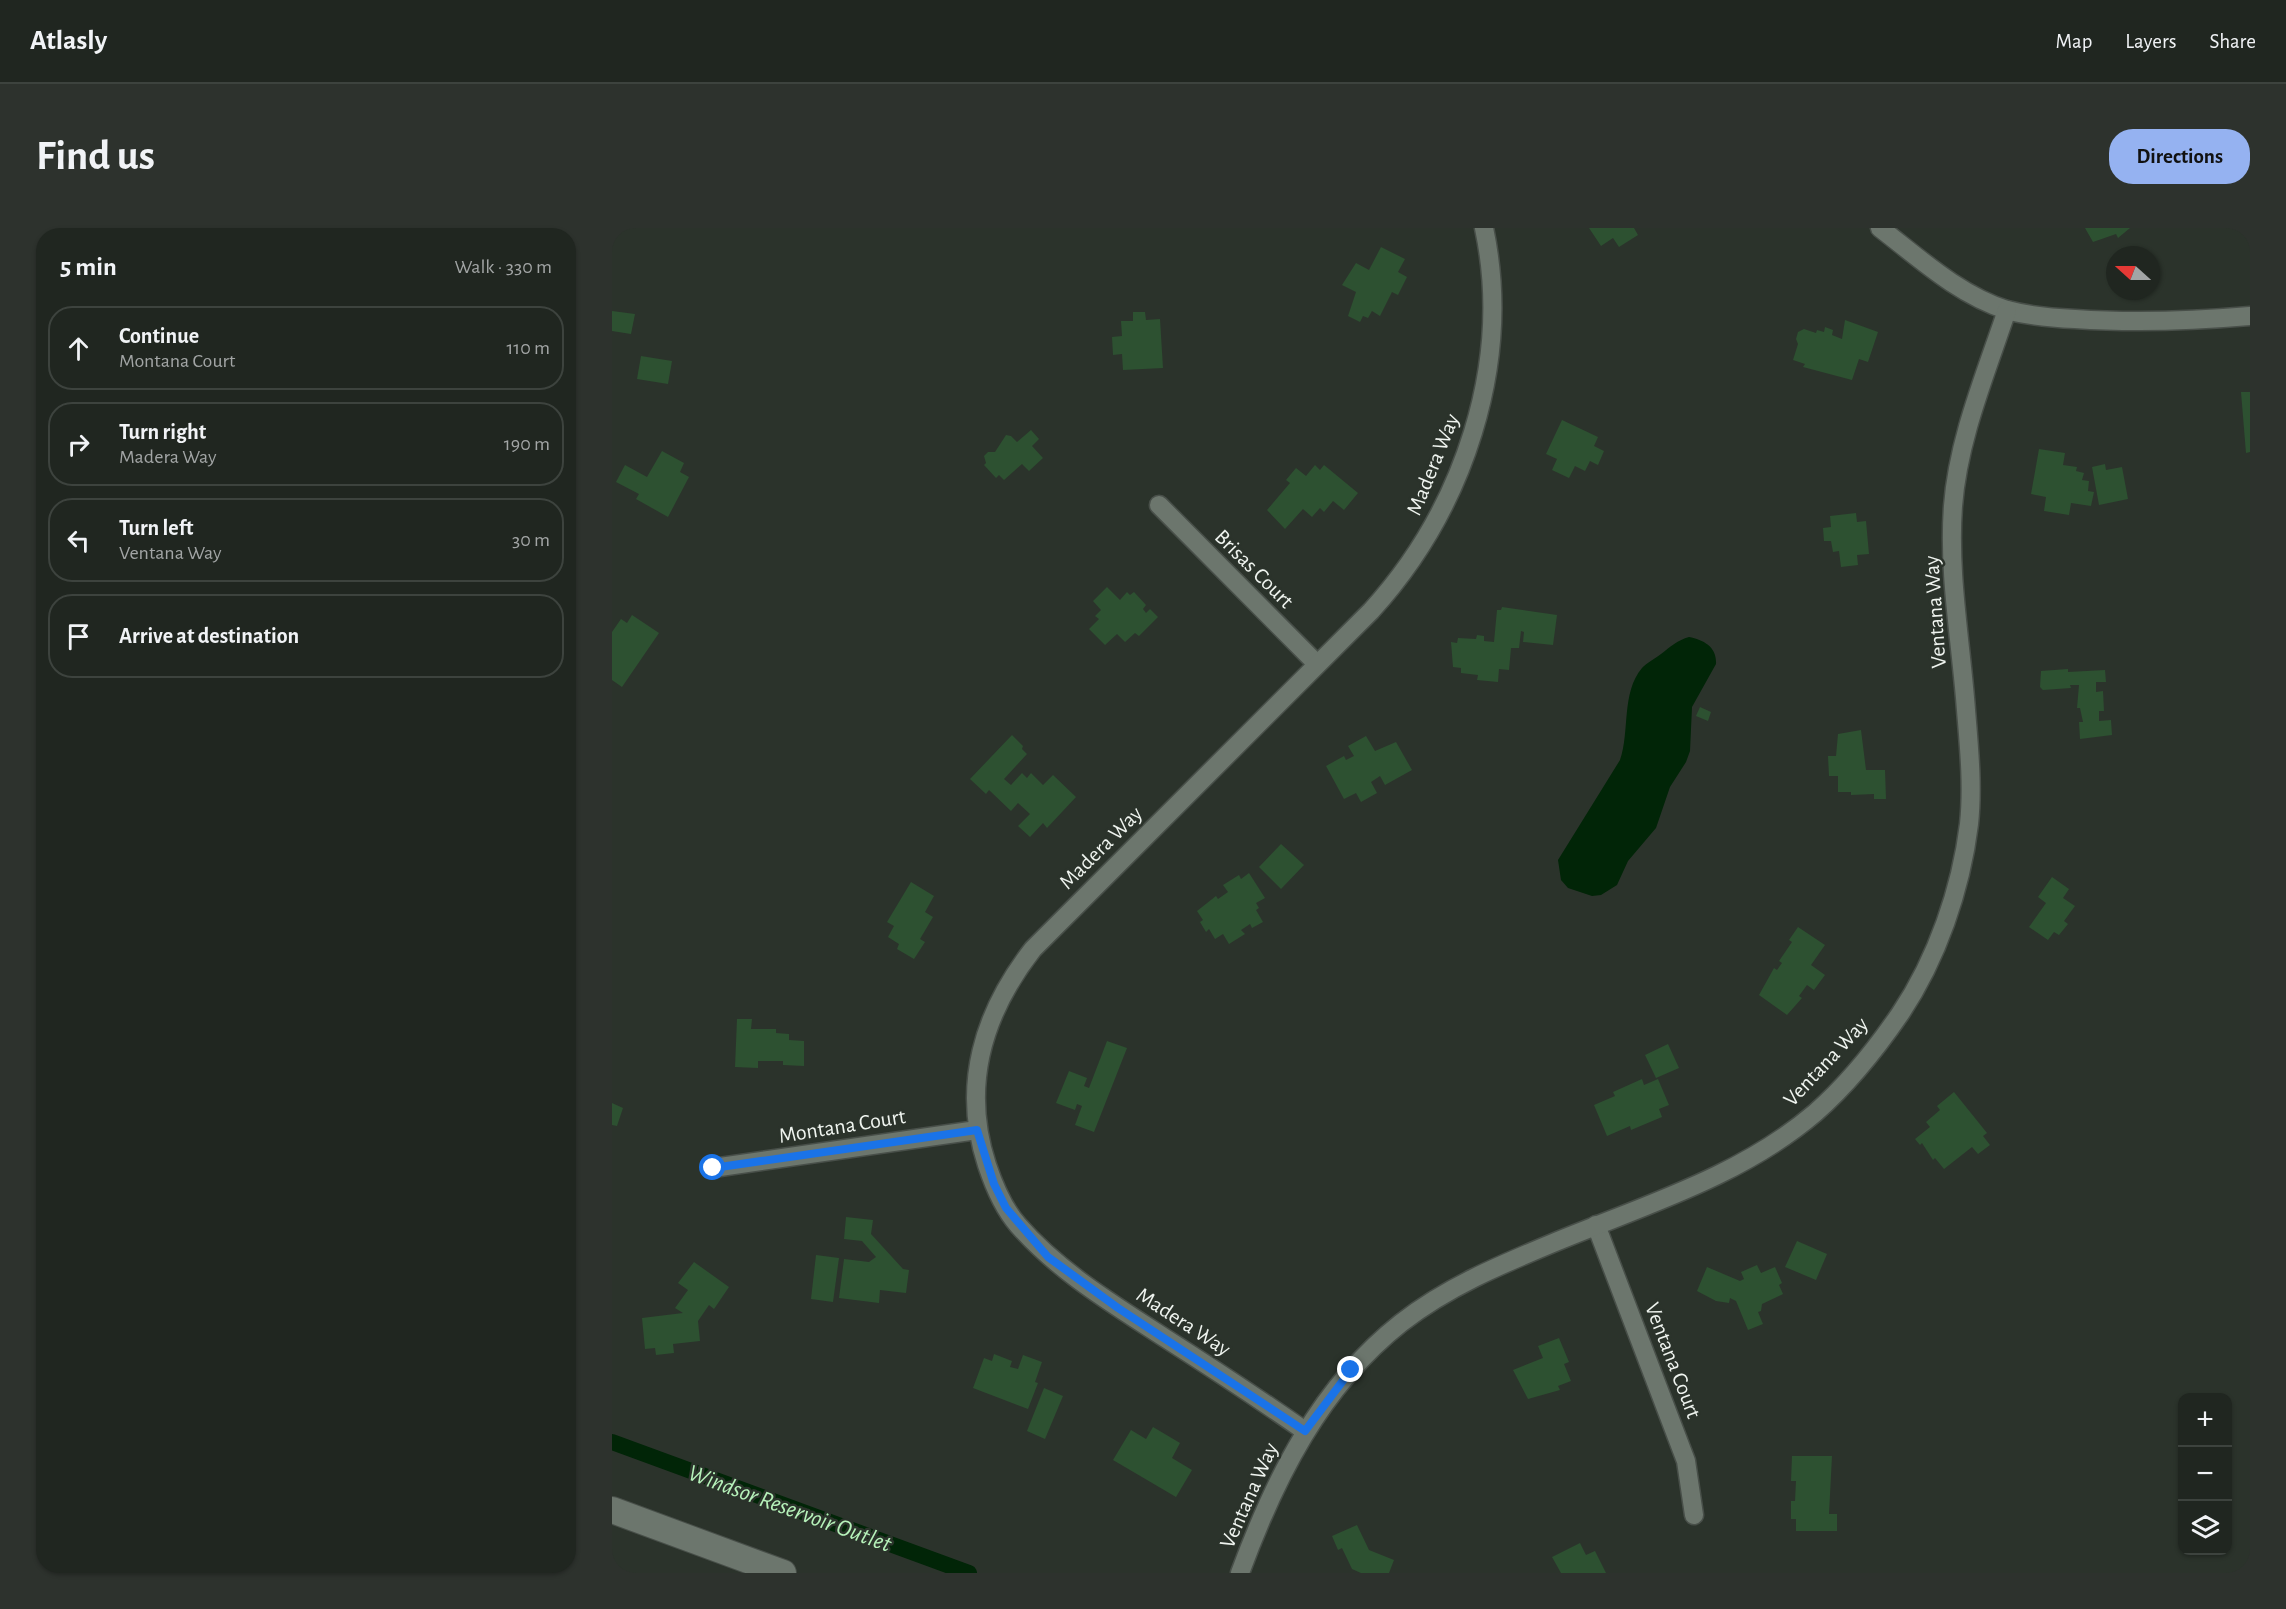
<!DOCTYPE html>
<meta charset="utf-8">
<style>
:root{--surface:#202620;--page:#2d322d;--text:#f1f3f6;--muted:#a2a5a5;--line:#3d433e;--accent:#95b2f1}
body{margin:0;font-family:"Alegreya Sans",sans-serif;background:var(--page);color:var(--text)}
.controls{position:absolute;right:18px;bottom:18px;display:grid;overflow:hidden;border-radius:12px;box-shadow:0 2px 4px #0004}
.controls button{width:54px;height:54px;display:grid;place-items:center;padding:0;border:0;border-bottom:2px solid var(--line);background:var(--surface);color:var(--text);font:30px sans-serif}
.compass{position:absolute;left:1494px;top:18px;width:54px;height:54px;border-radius:50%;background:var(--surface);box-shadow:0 2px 4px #0004;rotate:291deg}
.stop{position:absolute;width:18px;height:18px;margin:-14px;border:4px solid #1a73e8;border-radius:50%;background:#fff}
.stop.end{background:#1a73e8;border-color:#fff;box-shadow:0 2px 6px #0008}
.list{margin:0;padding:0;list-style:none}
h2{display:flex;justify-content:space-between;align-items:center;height:78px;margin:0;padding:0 24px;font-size:26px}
h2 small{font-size:20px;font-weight:400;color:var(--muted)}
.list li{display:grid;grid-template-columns:39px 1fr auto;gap:18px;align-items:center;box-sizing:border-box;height:84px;margin:0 12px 12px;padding:0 12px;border:2px solid var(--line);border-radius:24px}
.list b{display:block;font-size:22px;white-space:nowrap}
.list p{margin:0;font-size:20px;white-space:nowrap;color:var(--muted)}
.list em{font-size:20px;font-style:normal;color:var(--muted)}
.icon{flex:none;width:33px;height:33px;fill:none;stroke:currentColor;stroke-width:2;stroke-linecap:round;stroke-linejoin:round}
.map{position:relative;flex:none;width:1638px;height:1345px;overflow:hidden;border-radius:24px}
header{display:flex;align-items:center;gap:36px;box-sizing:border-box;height:84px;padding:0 30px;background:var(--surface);border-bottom:2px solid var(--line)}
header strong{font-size:28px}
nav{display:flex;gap:33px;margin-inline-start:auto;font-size:21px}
.intro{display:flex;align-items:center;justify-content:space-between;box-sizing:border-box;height:144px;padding:0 36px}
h1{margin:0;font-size:42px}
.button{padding:15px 27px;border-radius:24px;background:var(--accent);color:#111;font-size:21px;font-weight:700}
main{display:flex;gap:36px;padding:0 36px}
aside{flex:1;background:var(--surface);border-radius:24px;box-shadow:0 2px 4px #0004}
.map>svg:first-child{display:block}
</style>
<header>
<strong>Atlasly</strong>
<nav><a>Map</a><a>Layers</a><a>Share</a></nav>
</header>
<div class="intro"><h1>Find us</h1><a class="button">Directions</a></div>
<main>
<aside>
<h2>5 min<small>Walk · 330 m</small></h2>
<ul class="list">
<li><svg class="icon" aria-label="ahead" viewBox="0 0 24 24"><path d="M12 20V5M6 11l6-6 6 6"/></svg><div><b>Continue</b><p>Montana Court</p></div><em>110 m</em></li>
<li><svg class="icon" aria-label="right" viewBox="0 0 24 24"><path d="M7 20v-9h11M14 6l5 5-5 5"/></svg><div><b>Turn right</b><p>Madera Way</p></div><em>190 m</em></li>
<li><svg class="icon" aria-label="left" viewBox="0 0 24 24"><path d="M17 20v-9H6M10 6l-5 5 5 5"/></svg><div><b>Turn left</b><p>Ventana Way</p></div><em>30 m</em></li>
<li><svg class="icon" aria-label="arrive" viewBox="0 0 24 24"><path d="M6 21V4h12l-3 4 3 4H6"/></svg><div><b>Arrive at destination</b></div></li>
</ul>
</aside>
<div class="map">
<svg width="1638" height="1345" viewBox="0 0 1638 1345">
<rect width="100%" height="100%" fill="#2b332b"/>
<!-- water -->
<path fill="#012507" d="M1077 409C1092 412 1105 419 1104 436L1080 479 1078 523 1074 534 1058 559 1044 600 1016 633 1005 657 989 667 980 668 956 660 949 652 946 632 1008 532C1018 504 1009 465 1030 440 1034 435 1043 431 1049 426 1058 419 1066 412 1077 409Z"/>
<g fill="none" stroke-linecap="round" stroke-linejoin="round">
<!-- canal -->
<polyline stroke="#012507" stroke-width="16" points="0,1214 357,1345"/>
</g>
<!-- building -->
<g fill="#2d5131">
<polygon points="977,0 1022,0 1026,7 1007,19 1001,10 989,18"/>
<polygon points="1473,0 1518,0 1506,10 1504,6 1481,14"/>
<polygon points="769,19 793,31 786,44 795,49 786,67 780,64 768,88 760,83 756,90 751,88 748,94 736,88 744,64 730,57 744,35 757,42"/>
<polygon points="0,83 23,86 19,106 0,103"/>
<polygon points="521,84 533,84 534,92 548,91 551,140 511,142 510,126 501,127 500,109 510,108 509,93 521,93"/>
<polygon points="1233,92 1266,104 1256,134 1247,131 1240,152 1191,139 1193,136 1181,132 1186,116 1184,111 1186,104 1192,101 1204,105 1205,102 1212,104 1213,99 1221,102 1220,107 1230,111"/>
<polygon points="29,128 60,133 56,156 25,151"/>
<polygon points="1629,164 1638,164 1638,224 1634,225"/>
<polygon points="950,192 986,209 982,218 992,223 986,237 978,233 973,243 963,238 957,250 940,242 945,231 934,226"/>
<polygon points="419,202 427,211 420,218 431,230 417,243 410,236 392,252 387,247 384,250 372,237 374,235 372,228 376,224 383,224 394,207 399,208 405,214"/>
<polygon points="1427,221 1453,225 1451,237 1465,239 1464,243 1472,245 1470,252 1477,253 1476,263 1482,264 1479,278 1459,275 1457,287 1432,283 1434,269 1419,266"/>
<polygon points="50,223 72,235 68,244 77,249 56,289 24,271 27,266 4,254 13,237 35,249"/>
<polygon points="1493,236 1494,242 1510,239 1516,271 1487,277 1480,239"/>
<polygon points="703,237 708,242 712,237 746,265 732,282 721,273 712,284 708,280 700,289 691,281 673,301 655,282 678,255 674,252 684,240 694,248"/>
<polygon points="1244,285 1245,294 1254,293 1257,326 1245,327 1246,337 1229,339 1227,323 1221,324 1219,313 1212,313 1211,300 1219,299 1218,288"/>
<polygon points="495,359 508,372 515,364 518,367 522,364 534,377 531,381 534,385 538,381 546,389 527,408 523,405 513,414 505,406 493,417 477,401 487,391 483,388 489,382 481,373"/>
<polygon points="890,379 945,387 941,417 911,414 912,404 909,403 907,420 899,420 897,442 887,441 886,454 865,452 866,447 849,445 849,440 841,439 839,414 845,415 846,410 864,411 865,407 872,408 872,413 882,414 885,382 889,382"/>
<polygon points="20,387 47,405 10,459 0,452 0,404 9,391 15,395"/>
<polygon points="1456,441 1456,444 1493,442 1494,454 1484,454 1484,464 1491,463 1492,483 1487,483 1487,493 1499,492 1500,507 1468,511 1467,494 1471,494 1468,480 1465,480 1467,457 1458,457 1459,460 1431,462 1428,459 1429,443"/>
<polygon points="1088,479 1099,484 1096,493 1084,488"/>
<polygon points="1249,502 1254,542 1273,542 1274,571 1262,571 1262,566 1239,567 1239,564 1226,564 1226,548 1217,548 1216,528 1224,528 1226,506"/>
<polygon points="400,507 411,518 410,521 415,526 392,551 399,557 410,545 415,550 419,545 431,557 441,547 464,569 435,600 431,595 418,609 406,598 418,586 406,575 399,583 377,562 374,566 358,551"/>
<polygon points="754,508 763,523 784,514 800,542 773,557 768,548 759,554 765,565 749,574 744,565 732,571 714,538 732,528 734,532 742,528 736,518"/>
<polygon points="669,616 692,637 669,661 647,639"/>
<polygon points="637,645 653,670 644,675 647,680 644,682 651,694 640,700 638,696 629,702 633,706 617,716 611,706 603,711 597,701 594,704 588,694 591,692 585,683 604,668 606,671 616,664 611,657 627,647 629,651"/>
<polygon points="1440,649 1457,661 1451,670 1463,678 1452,693 1456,696 1447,707 1442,704 1436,712 1417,699 1434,675 1426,669"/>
<polygon points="299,654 322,668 313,684 321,689 308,711 313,714 302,731 285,721 287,716 276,709 282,698 275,694"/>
<polygon points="1186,699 1213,717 1199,737 1213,747 1202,762 1195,757 1187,768 1190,770 1175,787 1147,767 1162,740 1165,742 1170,735 1167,733 1180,714 1177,712"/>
<polygon points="125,791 140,791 139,801 164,801 164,805 177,806 177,812 192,813 192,838 171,837 171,833 146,833 146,840 123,839"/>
<polygon points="495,813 515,820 482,904 463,897 470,878 465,876 463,882 444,875 457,843 475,850 472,858 477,860"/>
<polygon points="1056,816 1067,840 1044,850 1033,827"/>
<polygon points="1030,851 1032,857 1046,851 1057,877 1047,881 1050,889 1019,902 1018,898 995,908 982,877 1003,868 1001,864"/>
<polygon points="1342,864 1375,905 1371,908 1378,917 1366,926 1360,919 1332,941 1323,930 1321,932 1310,915 1308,917 1303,911 1318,899 1314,894 1328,882 1325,878"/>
<polygon points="0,875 11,880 5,898 0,897"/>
<polygon points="234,989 261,992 259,1006 291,1041 297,1042 294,1065 268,1062 267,1075 227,1070 232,1031 257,1034 264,1029 250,1013 232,1011"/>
<polygon points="1185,1013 1215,1026 1204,1052 1173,1039"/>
<polygon points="204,1027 227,1030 221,1074 199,1071"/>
<polygon points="82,1034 117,1059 102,1081 97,1077 86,1093 88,1113 61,1116 62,1125 44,1127 43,1120 33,1121 30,1090 71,1085 63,1080 76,1062 66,1055"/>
<polygon points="1145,1037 1149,1045 1163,1039 1170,1055 1167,1057 1171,1066 1150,1076 1149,1083 1146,1084 1151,1096 1136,1102 1124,1073 1118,1070 1117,1075 1104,1073 1085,1063 1095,1039 1128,1053 1132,1051 1129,1044"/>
<polygon points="947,1110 957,1134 952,1136 959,1153 946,1158 948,1162 916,1171 901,1142 931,1130 926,1118"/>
<polygon points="382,1126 400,1133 398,1139 406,1141 411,1127 430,1134 423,1154 426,1155 416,1181 361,1160 372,1130 380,1133"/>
<polygon points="432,1160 451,1168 433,1211 415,1203"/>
<polygon points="541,1199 568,1215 560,1230 580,1242 564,1269 501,1232 519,1202 534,1211"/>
<polygon points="1180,1228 1220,1228 1217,1286 1225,1286 1225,1303 1184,1303 1184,1291 1179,1291 1179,1273 1183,1273 1184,1253 1179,1253"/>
<polygon points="745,1297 757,1322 782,1332 777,1345 749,1345 740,1341 730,1320 726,1322 720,1308"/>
<polygon points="968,1315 974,1327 983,1323 994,1345 949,1345 940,1329"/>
</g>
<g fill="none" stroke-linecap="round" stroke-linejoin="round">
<!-- minor casing -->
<g stroke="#484f49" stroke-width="21">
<g id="minor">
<path d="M1268 0C1307 30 1347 67 1395 82 1417 88 1441 90 1463 91 1522 95 1580 93 1638 88"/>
<polyline points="547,277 705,436"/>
<polyline points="101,940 365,902"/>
<polyline points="984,997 1074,1233 1082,1287"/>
<path d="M693 1203C647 1171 600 1140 553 1110 501 1076 447 1044 406 997 391 980 382 958 375 937 349 858 371 785 421 721L759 383C851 282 901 136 872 0"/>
<path d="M628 1345C663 1250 708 1159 789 1095 835 1059 888 1037 941 1015 1030 978 1128 949 1203 885 1235 857 1264 821 1288 786 1325 731 1349 661 1357 596 1361 558 1357 519 1354 482 1349 414 1336 346 1341 278 1346 211 1374 145 1395 82"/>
</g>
</g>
<!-- secondary casing -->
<g stroke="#484f49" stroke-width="28">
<polyline id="secondary" points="0,1282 171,1345"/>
</g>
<!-- minor -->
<use href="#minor" stroke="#6c766d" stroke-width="18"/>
<!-- secondary -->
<use href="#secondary" stroke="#6c766d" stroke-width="26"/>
</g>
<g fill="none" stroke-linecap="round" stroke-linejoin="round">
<!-- route -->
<polyline stroke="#1a73e8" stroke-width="8" points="101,940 365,902 382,956 394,980 436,1029 506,1080 693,1203 739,1142"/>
</g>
<g text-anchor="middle" stroke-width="5" stroke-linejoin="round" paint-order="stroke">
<!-- street labels -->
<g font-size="22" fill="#eff4ef" stroke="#2b332b">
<text transform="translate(820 236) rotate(-68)" y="8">Madera Way</text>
<text transform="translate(643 340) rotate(45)" y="8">Brisas Court</text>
<text transform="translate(1322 384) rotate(-94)" y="8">Ventana Way</text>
<text transform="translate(488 619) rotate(-45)" y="8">Madera Way</text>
<text transform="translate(1213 833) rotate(-47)" y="8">Ventana Way</text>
<text transform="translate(230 897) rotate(-9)" y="8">Montana Court</text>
<text transform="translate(572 1093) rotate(33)" y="8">Madera Way</text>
<text transform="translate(1062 1132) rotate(69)" y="8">Ventana Court</text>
<text transform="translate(636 1267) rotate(-66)" y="8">Ventana Way</text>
</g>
<!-- water labels -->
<g font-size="24" font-style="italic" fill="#b6f2ba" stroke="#2b332b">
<text transform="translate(178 1280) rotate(20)" y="8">Windsor Reservoir Outlet</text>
</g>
</g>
</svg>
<div class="controls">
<button>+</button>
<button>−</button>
<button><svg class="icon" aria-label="layers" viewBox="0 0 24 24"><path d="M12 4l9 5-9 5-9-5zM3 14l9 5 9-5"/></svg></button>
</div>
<svg class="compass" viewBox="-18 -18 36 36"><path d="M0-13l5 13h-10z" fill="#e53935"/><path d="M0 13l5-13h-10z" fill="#a2a5a5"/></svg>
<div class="stop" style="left:101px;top:940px"></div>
<div class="stop end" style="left:739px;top:1142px"></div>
</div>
</main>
